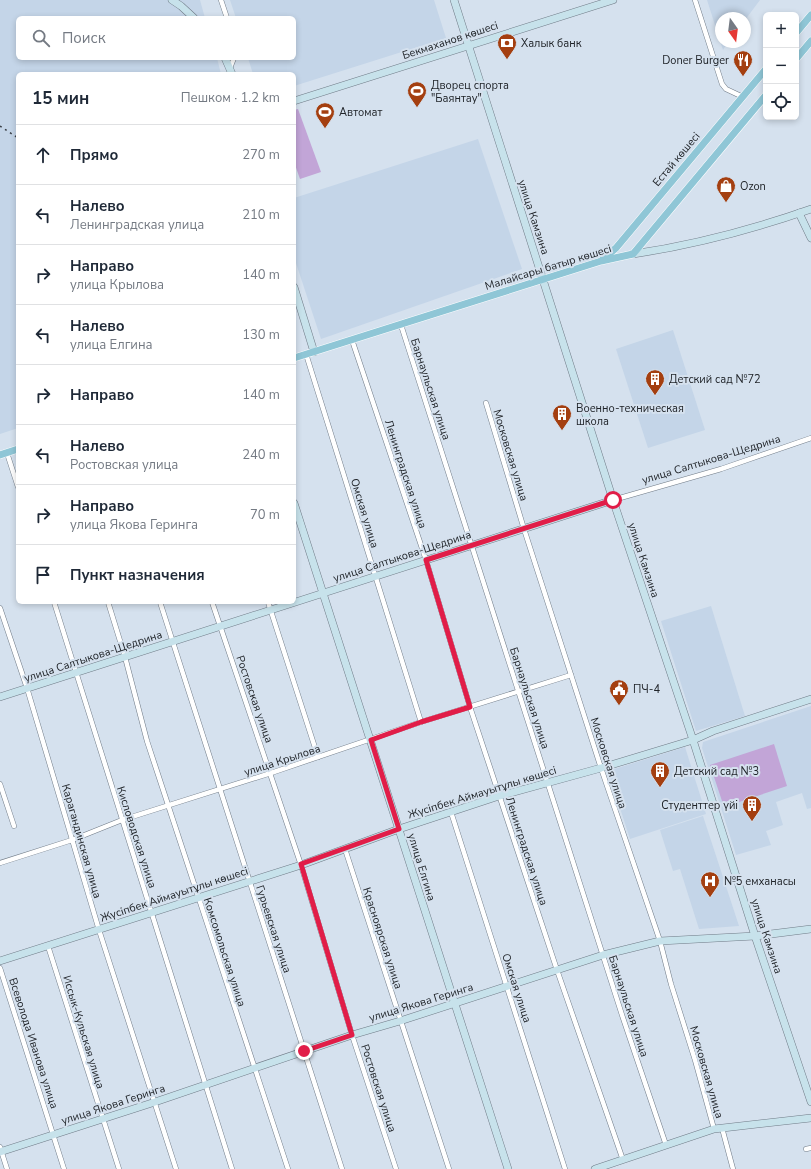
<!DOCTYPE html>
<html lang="ru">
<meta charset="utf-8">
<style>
:root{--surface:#fff;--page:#f2f2f3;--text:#1f2937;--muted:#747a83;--line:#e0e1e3}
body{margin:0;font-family:"Nunito Sans",sans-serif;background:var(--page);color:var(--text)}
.controls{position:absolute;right:12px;top:12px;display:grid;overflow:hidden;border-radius:6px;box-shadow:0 2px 6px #0003}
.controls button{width:36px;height:36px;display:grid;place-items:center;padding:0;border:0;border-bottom:1px solid var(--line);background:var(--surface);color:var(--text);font:20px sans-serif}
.compass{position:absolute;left:715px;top:12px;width:36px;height:36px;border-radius:50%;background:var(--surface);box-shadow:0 2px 6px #0003;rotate:166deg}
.stop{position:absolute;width:12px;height:12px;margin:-9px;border:3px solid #e11d48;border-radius:50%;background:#fff}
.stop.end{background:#e11d48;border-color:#fff;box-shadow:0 1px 4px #0008}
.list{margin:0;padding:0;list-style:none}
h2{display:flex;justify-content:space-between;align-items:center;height:52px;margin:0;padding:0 16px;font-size:17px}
h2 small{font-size:13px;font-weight:400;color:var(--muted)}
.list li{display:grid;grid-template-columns:26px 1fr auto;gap:12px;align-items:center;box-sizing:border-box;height:60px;padding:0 16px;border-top:1px solid var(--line)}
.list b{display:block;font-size:15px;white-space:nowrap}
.list p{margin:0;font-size:13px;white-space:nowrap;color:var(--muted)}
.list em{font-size:13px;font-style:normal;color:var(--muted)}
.icon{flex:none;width:22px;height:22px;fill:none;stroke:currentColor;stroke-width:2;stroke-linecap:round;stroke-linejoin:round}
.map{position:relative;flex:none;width:811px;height:1169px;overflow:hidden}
.search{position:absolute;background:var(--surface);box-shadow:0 2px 6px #0003;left:16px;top:16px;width:280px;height:44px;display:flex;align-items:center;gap:10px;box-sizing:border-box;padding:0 14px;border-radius:6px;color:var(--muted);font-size:15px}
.panel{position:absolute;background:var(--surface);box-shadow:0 2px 6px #0003;left:16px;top:72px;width:280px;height:532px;border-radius:6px}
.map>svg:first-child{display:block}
</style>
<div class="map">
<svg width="811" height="1169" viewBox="0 0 811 1169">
<rect width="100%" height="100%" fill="#d5e1ee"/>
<!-- built -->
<g fill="#c4d5e8">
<polygon points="0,0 200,0 205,18 18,18 18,58 217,58 221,74 18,74 18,428 0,434"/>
<polygon points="230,0 434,0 446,38 294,86 294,74 253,74 248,58 294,58 294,18 236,18"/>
<polygon points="707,0 760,0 745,20 745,18 721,18 721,42 728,42 723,50"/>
<polygon points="478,139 522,269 321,339 294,257 294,198"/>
<polygon points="673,330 705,430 648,448 616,349"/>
<polygon points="711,606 745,716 696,731 661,621"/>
<polygon points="811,706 811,808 807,809 802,793 776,802 783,825 766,831 771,845 736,855 702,748 703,742"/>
<polygon points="685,747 706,814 630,839 608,771"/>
<polygon points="703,816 739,926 699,929 680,869 673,871 660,830"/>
</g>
<!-- garden -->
<g fill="#c2a5d7">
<polygon points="298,109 321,172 300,179 294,162 294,110"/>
<polygon points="774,744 787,786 724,807 710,765"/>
</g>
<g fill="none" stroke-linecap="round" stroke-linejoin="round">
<!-- street casing -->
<g stroke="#707b87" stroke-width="5.5">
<g id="street">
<polyline points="221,0 227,18"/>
<polyline points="695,0 722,84 726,89 743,97"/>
<polyline points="230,68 234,58"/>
<polyline points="401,325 622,1015 666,1145"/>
<polyline points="352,340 426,560 470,707 557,970 623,1160"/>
<polyline points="306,354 421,722"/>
<polyline points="486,403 524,529 601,768 660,941 671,984 695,1060 714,1129"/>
<polyline points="7,453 18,487"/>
<polyline points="613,500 721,469 811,438"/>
<polyline points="54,602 232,1169"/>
<polyline points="108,602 125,657 147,741 288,1169"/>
<polyline points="160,602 342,1169"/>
<polyline points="212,602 301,865 352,1035 396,1169"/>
<polyline points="268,602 318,757"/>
<polyline points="0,608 27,688 99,930 176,1169"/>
<polyline points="0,784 14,826"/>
<polyline points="451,812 565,1169"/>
<polyline points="345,849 449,1169"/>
<polyline points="0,863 72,840 122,820 271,773 421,722 571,675"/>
<polyline points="48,946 119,1169"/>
<polyline points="0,968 64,1169"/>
<polyline points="722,1128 733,1169"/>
<polyline points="0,1147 7,1169"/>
<polyline points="806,1149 811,1148"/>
</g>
</g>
<!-- secondary casing -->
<g stroke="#707b87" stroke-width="8">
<g id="secondary">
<polyline points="172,0 181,6 194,18"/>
<polyline points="454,0 613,500 693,740 755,936 811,1102"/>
<polyline points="225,58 232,74"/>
<polyline points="294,101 613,0"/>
<polyline points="799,213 811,238"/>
<path d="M633 254C693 245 754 229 811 209"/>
<polyline points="294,287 314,352"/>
<polyline points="294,503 508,1169"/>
<polyline points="0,697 613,500"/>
<polyline points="0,961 301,865 399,829 499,796 601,768 693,740 713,731 811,699"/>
<polyline points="0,1152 155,1102 352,1035 400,1021 603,955 660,941 755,936 811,929"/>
<polyline points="595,1169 714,1129 811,1118"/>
</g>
</g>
<!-- primary casing -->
<g stroke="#fff" stroke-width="8">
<g id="primary">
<polyline points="796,33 811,15"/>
<polyline points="796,59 811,41"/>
<polyline points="603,259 616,248 766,69"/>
<polyline points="294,358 601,261 633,254 766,95"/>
<polyline points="0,455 18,449"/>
</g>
</g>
<!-- street -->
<use href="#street" stroke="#fff" stroke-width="4.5"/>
<!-- secondary -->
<use href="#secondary" stroke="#c7e2eb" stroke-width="7"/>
<!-- primary -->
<use href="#primary" stroke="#8fc6d6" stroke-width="7"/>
<!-- rail -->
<polyline stroke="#393e45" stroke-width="1.5" stroke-dasharray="2 4" stroke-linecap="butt" points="0,126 18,138"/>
</g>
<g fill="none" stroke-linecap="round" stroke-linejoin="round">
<!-- route -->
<polyline stroke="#e11d48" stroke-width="5" points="304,1051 352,1035 301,864 399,829 371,740 421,722 470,707 426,560 613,500"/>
</g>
<!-- icons -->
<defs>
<g id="bank-pin" transform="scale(1)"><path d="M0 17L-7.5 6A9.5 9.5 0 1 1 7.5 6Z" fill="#a43f10" stroke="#d5e1ee"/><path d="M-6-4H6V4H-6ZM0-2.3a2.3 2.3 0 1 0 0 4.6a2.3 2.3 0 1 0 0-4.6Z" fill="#fff"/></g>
<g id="restaurant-pin" transform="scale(1)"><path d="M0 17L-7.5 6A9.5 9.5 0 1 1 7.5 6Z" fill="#a43f10" stroke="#d5e1ee"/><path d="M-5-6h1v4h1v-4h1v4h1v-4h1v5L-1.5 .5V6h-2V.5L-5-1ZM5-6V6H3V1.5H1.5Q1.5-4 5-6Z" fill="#fff"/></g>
<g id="stadium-pin" transform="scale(1)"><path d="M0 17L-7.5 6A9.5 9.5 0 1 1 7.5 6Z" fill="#a43f10" stroke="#d5e1ee"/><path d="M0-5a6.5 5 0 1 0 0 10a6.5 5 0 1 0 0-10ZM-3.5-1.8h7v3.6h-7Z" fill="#fff"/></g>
<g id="shop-pin" transform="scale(1)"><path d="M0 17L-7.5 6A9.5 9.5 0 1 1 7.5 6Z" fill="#a43f10" stroke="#d5e1ee"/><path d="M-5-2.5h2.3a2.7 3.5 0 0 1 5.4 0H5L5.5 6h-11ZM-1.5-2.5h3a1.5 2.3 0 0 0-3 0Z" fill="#fff"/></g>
<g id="building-pin" transform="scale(1)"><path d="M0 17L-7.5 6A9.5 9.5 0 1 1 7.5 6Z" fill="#a43f10" stroke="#d5e1ee"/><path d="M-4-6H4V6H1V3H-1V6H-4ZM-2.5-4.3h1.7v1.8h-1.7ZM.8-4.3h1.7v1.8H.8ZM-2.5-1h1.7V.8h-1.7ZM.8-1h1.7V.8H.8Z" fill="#fff"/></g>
<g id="civic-pin" transform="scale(1)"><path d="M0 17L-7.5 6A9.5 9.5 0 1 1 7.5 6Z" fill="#a43f10" stroke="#d5e1ee"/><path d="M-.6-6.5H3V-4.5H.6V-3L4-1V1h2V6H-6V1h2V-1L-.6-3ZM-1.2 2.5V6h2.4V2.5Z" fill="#fff"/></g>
<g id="hospital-pin" transform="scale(1)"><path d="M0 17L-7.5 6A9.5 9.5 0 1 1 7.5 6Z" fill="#a43f10" stroke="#d5e1ee"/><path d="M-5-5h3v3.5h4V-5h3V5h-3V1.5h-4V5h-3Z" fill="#fff"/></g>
</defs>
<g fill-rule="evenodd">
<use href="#bank-pin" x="507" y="43"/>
<use href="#restaurant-pin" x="743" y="60"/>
<use href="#stadium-pin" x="417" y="91"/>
<use href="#stadium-pin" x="325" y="112"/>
<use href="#shop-pin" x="726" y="186"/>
<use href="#building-pin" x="655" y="379"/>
<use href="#building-pin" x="562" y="414"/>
<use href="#civic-pin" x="619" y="689"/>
<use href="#building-pin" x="660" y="771"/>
<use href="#building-pin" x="752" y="805"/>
<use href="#hospital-pin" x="710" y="881"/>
</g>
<g text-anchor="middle" stroke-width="4" stroke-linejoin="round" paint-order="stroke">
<!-- street labels -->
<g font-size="11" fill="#202429" stroke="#d5e1ee">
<text transform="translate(450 40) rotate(-18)" y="4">Бекмаханов көшесі</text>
<text transform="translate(676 159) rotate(-50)" y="4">Естай көшесі</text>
<text transform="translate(534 217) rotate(72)" y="4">улица Камзина</text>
<text transform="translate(548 267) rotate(-17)" y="4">Малайсары батыр көшесі</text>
<text transform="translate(431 389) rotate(72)" y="4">Барнаульская улица</text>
<text transform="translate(511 455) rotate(73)" y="4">Московская улица</text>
<text transform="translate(711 459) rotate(-17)" y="4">улица Салтыкова-Щедрина</text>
<text transform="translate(406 474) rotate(72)" y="4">Ленинградская улица</text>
<text transform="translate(365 513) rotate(73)" y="4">Омская улица</text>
<text transform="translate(402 556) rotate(-18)" y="4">улица Салтыкова-Щедрина</text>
<text transform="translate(644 560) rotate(72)" y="4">улица Камзина</text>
<text transform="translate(93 656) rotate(-18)" y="4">улица Салтыкова-Щедрина</text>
<text transform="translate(530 698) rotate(72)" y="4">Барнаульская улица</text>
<text transform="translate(255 699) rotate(71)" y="4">Ростовская улица</text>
<text transform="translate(282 760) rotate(-18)" y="4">улица Крылова</text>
<text transform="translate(609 763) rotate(72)" y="4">Московская улица</text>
<text transform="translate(482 792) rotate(-17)" y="4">Жүсіпбек Аймауытұлы көшесі</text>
<text transform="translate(137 837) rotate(72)" y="4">Кисловодская улица</text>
<text transform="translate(82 841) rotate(74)" y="4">Карагандинская улица</text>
<text transform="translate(527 851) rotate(72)" y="4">Ленинградская улица</text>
<text transform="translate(422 867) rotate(73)" y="4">улица Елгина</text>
<text transform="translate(174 894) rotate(-18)" y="4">Жүсіпбек Аймауытұлы көшесі</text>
<text transform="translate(274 929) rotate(72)" y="4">Гурьевская улица</text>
<text transform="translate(767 936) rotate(72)" y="4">улица Камзина</text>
<text transform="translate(383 938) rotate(72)" y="4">Красноярская улица</text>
<text transform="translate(225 952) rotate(72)" y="4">Комсомольская улица</text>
<text transform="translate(517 988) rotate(72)" y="4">Омская улица</text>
<text transform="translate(421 1002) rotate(-17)" y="4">улица Якова Геринга</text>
<text transform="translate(629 1006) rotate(72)" y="4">Барнаульская улица</text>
<text transform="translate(84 1032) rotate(73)" y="4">Иссык-Кульская улица</text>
<text transform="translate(34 1043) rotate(72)" y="4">Всеволода Иванова улица</text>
<text transform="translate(707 1072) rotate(74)" y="4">Московская улица</text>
<text transform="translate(379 1088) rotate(72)" y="4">Ростовская улица</text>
<text transform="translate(113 1104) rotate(-18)" y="4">улица Якова Геринга</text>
</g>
<!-- poi labels -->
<g font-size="11" fill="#202429" stroke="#d5e1ee" text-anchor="start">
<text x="521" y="47">Халык банк</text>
<text x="729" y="64" text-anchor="end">Doner Burger</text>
<text x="431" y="89">Дворец спорта<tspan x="431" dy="13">"Баянтау"</tspan></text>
<text x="339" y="116">Автомат</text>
<text x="740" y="190">Ozon</text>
<text x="669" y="383">Детский сад №72</text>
<text x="576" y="412">Военно-техническая<tspan x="576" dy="13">школа</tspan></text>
<text x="633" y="693">ПЧ-4</text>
<text x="674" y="775">Детский сад №3</text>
<text x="738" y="809" text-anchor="end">Студенттер үйі</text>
<text x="724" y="885">№5 емханасы</text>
</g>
</g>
</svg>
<div class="controls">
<button>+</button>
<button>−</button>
<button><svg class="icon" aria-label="locate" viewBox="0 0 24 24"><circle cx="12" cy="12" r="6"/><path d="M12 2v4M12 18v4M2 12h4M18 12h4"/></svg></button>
</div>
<svg class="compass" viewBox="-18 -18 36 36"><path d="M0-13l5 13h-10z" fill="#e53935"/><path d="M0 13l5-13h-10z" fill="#747a83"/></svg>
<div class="stop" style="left:613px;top:500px"></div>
<div class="stop end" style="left:304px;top:1051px"></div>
<div class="search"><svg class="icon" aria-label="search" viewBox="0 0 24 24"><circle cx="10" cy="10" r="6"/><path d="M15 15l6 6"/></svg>Поиск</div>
<section class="panel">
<h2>15 мин<small>Пешком · 1.2 km</small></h2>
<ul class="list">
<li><svg class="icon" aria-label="ahead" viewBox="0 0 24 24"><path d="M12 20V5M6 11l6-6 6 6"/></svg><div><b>Прямо</b></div><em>270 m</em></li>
<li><svg class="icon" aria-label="left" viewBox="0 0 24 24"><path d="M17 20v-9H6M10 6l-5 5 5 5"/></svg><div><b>Налево</b><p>Ленинградская улица</p></div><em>210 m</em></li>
<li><svg class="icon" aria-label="right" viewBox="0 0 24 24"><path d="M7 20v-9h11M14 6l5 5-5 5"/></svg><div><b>Направо</b><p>улица Крылова</p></div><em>140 m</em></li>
<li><svg class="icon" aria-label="left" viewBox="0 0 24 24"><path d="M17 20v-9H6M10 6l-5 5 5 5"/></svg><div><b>Налево</b><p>улица Елгина</p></div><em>130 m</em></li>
<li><svg class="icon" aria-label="right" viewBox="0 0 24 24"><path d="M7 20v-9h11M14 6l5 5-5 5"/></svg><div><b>Направо</b></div><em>140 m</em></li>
<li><svg class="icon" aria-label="left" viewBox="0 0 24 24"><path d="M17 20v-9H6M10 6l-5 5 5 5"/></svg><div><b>Налево</b><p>Ростовская улица</p></div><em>240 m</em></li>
<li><svg class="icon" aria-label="right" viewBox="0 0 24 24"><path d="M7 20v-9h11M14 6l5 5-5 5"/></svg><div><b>Направо</b><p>улица Якова Геринга</p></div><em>70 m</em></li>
<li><svg class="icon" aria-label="arrive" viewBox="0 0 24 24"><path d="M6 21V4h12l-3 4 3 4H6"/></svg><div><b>Пункт назначения</b></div></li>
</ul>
</section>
</div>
